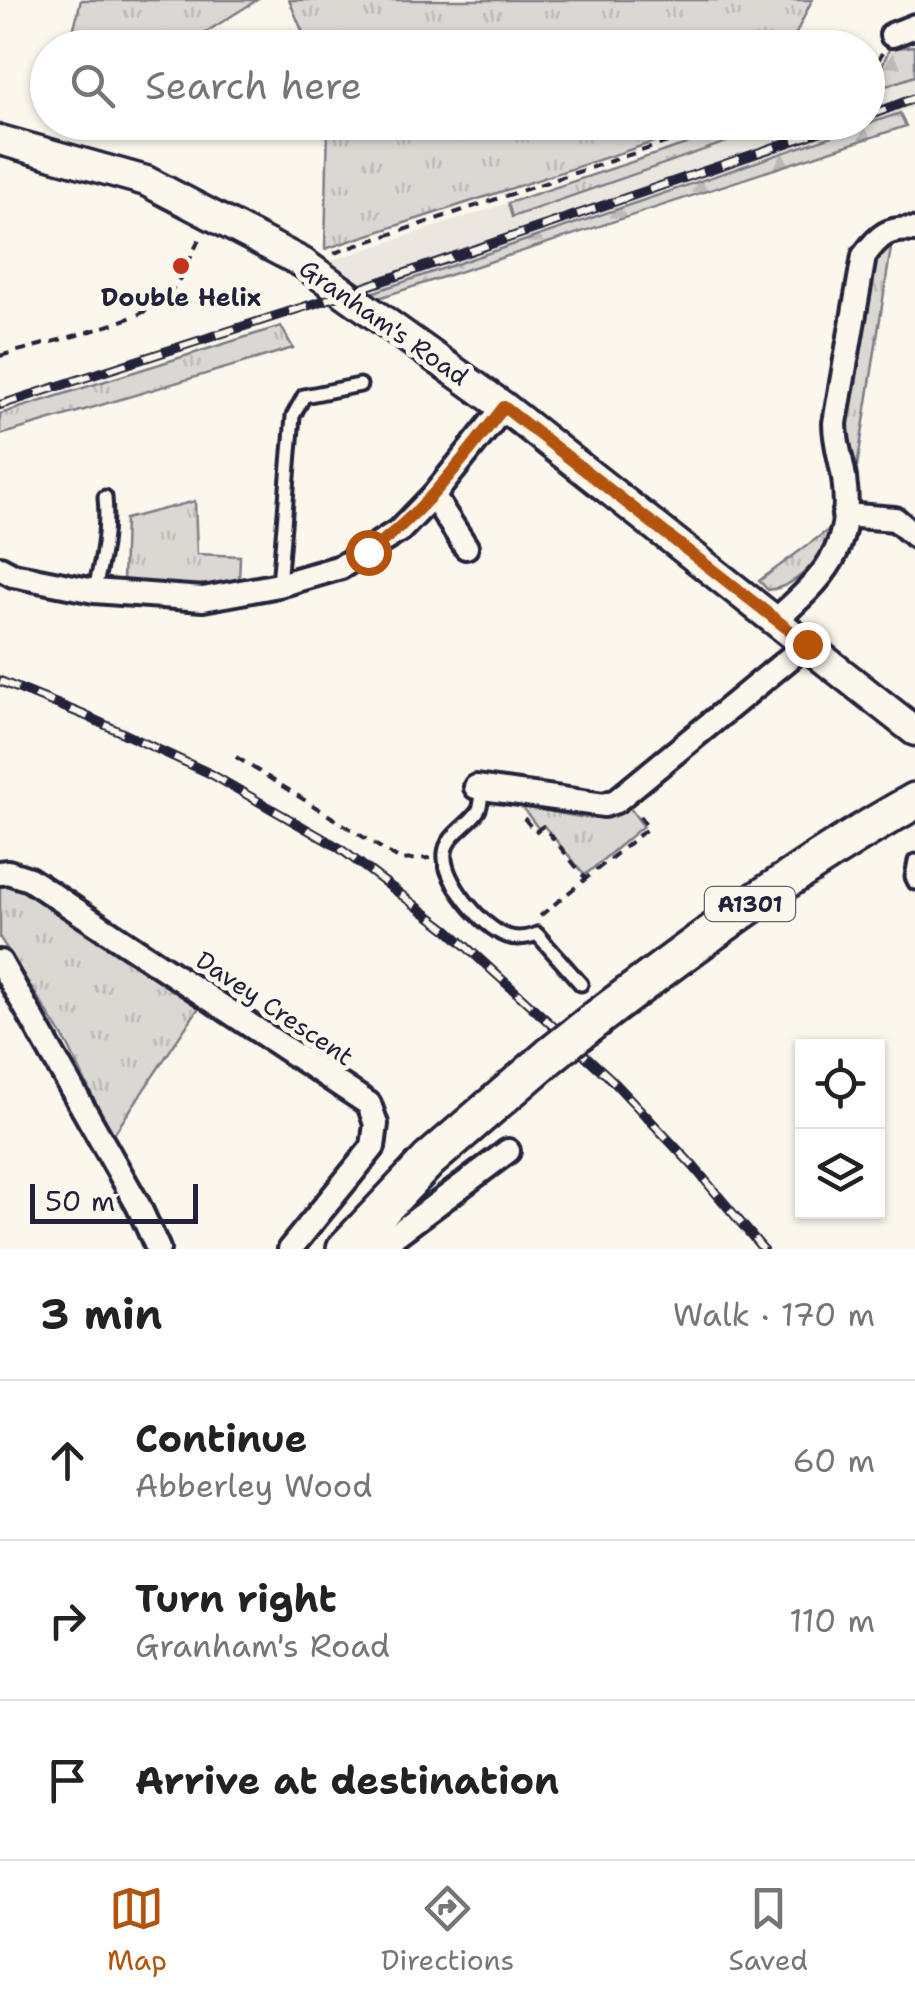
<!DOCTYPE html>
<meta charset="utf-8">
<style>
:root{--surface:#fff;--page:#f2f2f2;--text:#222;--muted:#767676;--line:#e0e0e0;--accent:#b45309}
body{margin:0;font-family:"Shantell Sans",sans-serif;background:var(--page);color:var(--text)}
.controls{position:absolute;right:30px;bottom:30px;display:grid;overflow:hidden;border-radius:0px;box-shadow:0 2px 8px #0004}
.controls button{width:90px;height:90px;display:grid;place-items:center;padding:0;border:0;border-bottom:2px solid var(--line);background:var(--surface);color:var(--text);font:50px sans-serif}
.scale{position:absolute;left:30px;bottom:25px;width:168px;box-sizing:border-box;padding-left:10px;border:5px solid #22223b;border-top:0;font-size:28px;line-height:35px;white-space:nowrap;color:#22223b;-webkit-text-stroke:8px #fbf7ec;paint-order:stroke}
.stop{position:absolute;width:30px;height:30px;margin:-22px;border:8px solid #b45309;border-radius:50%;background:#fff}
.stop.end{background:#b45309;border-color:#fff;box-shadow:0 2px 10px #0008}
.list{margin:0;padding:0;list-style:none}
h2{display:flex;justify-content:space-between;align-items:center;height:130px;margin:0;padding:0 40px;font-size:42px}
h2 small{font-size:32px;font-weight:400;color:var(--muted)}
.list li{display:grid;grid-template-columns:65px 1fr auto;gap:30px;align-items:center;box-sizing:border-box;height:160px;padding:0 40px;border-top:2px solid var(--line)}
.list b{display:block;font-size:38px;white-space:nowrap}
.list p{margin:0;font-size:32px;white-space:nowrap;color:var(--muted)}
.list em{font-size:32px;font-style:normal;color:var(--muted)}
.icon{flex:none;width:55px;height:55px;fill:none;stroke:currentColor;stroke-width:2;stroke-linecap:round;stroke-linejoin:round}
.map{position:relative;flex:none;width:915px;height:1249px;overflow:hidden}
.search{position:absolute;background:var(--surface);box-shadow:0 2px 8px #0004;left:30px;right:30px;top:30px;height:110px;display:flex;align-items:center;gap:25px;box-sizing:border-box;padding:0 35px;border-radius:55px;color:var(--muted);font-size:38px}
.sheet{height:610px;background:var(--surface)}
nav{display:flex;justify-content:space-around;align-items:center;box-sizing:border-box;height:140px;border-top:2px solid var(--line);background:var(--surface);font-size:28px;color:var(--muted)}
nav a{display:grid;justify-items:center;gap:5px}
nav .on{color:var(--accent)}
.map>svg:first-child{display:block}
</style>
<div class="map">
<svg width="915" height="1249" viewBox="0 0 915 1249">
<defs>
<pattern id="grass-tufts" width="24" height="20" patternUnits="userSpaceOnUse" patternTransform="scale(2.5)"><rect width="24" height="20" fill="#dbd8d3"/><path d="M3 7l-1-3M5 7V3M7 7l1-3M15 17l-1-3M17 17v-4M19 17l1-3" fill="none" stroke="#bcb9b6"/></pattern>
<pattern id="forest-firs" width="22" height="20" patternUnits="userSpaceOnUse" patternTransform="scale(2.5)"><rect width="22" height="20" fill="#dbd8d3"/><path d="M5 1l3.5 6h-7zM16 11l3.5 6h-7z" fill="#bcb9b6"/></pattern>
</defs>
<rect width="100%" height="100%" fill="#fbf7ec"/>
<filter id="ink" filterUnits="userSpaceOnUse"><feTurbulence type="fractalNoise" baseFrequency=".01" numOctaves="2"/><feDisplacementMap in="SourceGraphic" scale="20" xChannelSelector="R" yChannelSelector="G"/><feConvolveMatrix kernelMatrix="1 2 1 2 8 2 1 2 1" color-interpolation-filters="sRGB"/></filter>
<g filter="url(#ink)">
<!-- built -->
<polygon fill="#ebe7df" points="915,76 915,107 371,293 327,262 508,203 513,217 781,123 868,122 868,92"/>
<!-- grass -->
<g fill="url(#grass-tufts)" stroke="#7e7d87" stroke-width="2.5">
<polygon points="81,0 257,0 182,47 69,47"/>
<polygon points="289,0 812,0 789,48 309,47"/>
<polygon points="328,123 328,122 712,123 325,249"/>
<polygon points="749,123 778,124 512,217 508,203"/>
<polygon points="893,235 857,467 846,430 860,337 876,257"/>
<polygon points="281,326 293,348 0,435 0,414"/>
<polygon points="195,501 197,554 240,556 239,583 167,586 123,581 125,519"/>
<path d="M828 530C824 559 796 587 768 590L759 581Z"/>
<path d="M520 804C557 812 596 828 630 808L643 826 585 875 544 826 538 828Z"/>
<polygon points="0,882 27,889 202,1003 112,1137 68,1045 0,938"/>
</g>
<!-- forest -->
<g fill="url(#forest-firs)" stroke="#7e7d87" stroke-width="2.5">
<polygon points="915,46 915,76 868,92 868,80 878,76 889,49"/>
<polygon points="900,113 906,126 379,298 371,293"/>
</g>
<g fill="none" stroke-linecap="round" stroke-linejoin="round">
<!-- service casing -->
<g stroke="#22223b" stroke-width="19">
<g id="service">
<polyline points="279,585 293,416 304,396 360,385"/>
<path d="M94 591C103 559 108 530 105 497"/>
<path d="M482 789C481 796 482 805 478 811 469 825 446 836 445 853 442 880 483 928 507 936 518 940 527 938 537 934L581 984"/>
<polyline points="915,861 912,877 915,883"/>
</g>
</g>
<!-- minor casing -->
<g stroke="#22223b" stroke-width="30">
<g id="minor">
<polyline points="892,35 915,26"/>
<polyline points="433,496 466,547"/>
<polyline points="844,515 895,519 915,536"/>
<polyline points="0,568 13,575 94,591 203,599 279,585 341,567 400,530 433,496 504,407"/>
<path d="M776 620C824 577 854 549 844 478 841 458 835 443 835 423L864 256C879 235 889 227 915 230"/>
<polyline points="476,787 604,805 616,801 807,644"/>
<polyline points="0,873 8,872 29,879 369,1104 376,1124 373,1147 290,1249"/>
<polyline points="0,962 138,1205 158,1249"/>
<polyline points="377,1249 508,1151"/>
</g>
</g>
<!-- tertiary casing -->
<g stroke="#22223b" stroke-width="35">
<polyline id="tertiary" points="0,140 146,181 303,263 504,407 915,731"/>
</g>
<!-- primary casing -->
<g stroke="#22223b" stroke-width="42">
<g id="primary">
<path d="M596 1019C700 940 802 864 915 801"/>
<polyline points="345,1249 429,1160 552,1054"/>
</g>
</g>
<!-- path -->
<g stroke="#22223b" stroke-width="4" stroke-dasharray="10 8" stroke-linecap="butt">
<polyline points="868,73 873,71 882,53"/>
<polyline points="334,253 728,122"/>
<path d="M0 356C36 345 140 323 164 299 181 283 189 259 200 238"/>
<polyline points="236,757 400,860 430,858"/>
<polyline points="524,818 535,832 543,826 586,879"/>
<polyline points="540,916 648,828 636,811"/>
</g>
<!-- service -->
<use href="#service" stroke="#fbf7ec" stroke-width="11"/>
<!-- minor -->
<use href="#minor" stroke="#fbf7ec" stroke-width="22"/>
<!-- tertiary -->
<use href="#tertiary" stroke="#fbf7ec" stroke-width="28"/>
<!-- primary -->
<use href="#primary" stroke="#fbf7ec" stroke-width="35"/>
<!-- rail casing -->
<g stroke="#22223b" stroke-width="10">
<g id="rail">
<polyline points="868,116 915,98"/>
<polyline points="0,405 347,293 848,122"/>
<polyline points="0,681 84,715 211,774 338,847 448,930 613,1081 694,1167 763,1249"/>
</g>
</g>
<!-- rail -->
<use href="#rail" stroke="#fbf7ec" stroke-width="6" stroke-dasharray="19" stroke-linecap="butt"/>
<!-- primary-bridge casing -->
<g stroke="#22223b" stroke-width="42" stroke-linecap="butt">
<polyline id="primary-bridge" points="552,1054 596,1019"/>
</g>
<!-- primary-bridge -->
<use href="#primary-bridge" stroke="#fbf7ec" stroke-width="35"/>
</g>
</g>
<g fill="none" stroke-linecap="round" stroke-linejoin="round" filter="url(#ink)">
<!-- route -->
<path stroke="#b45309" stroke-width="12" d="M368 552C424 513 462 460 504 407L807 644"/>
</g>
<!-- markers -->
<circle fill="#c8321e" stroke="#fbf7ec" stroke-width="4" cx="181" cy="266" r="10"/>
<g text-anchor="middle" stroke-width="10" stroke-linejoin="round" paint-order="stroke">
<!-- shield labels -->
<rect fill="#fbf7ec" stroke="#636270" stroke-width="2.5" x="705" y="887" width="90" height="34" rx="8"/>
<g font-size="22" font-weight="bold" fill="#22223b">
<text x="750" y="912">A1301</text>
</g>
<!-- poi labels -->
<g font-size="25" font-weight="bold" fill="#22223b" stroke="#fbf7ec">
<text x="181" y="306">Double Helix</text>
</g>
<!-- street labels -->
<g font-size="25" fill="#22223b" stroke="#fbf7ec">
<text transform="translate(384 322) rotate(35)" y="9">Granham's Road</text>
<text transform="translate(275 1008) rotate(34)" y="9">Davey Crescent</text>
</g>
</g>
</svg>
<div class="controls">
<button><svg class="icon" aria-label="locate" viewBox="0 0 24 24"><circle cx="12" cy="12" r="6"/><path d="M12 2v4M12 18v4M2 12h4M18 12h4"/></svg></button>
<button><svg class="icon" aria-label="layers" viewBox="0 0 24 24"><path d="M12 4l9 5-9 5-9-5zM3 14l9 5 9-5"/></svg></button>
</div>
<div class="scale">50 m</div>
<div class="stop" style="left:368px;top:552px"></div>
<div class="stop end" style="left:807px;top:644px"></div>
<div class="search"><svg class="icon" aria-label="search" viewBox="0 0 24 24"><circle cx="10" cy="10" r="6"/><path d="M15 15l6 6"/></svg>Search here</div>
</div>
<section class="sheet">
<h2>3 min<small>Walk · 170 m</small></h2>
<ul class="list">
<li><svg class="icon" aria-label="ahead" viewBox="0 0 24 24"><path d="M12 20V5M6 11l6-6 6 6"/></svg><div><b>Continue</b><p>Abberley Wood</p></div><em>60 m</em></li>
<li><svg class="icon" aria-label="right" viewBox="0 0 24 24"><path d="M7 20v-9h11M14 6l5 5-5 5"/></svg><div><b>Turn right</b><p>Granham's Road</p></div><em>110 m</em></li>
<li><svg class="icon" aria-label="arrive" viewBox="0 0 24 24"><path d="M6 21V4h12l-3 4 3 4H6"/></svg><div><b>Arrive at destination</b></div></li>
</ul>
</section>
<nav>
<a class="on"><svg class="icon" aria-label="map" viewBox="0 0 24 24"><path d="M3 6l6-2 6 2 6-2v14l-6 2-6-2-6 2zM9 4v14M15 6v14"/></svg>Map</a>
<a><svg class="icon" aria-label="directions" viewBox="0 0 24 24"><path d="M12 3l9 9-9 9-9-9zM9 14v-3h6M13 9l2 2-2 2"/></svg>Directions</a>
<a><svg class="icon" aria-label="saved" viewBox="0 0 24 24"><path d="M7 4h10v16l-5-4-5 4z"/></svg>Saved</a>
</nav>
